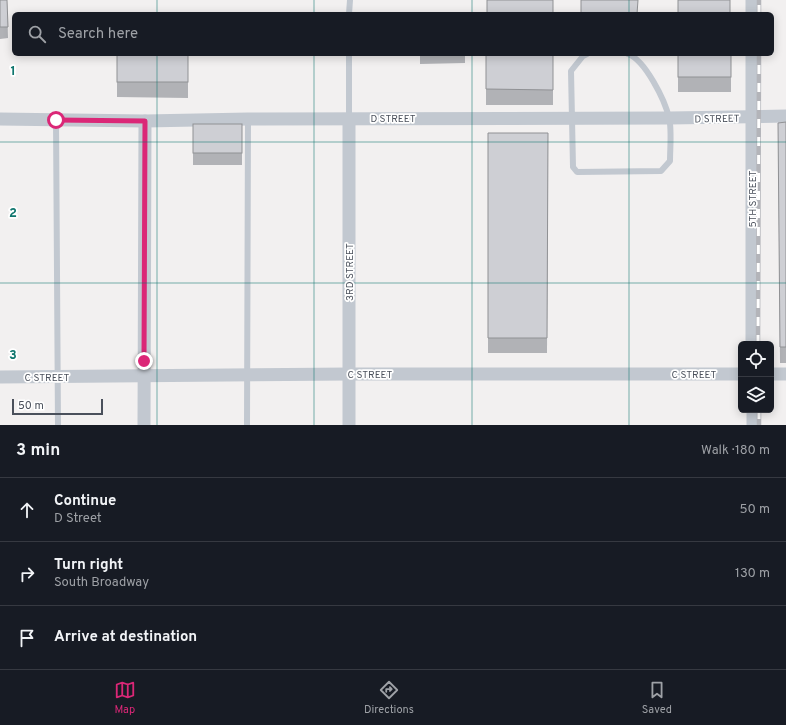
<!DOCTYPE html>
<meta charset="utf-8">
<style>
:root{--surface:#171b24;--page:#20242c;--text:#f1f3f6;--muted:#9ea1a6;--line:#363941;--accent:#db2777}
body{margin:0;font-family:Overpass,sans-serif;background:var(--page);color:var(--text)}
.controls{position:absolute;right:12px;bottom:12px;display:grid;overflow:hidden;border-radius:6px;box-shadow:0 2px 10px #0003}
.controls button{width:36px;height:36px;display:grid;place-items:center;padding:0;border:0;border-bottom:1px solid var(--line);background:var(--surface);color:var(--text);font:20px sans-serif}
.scale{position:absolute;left:12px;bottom:10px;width:91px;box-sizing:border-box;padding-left:4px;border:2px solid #4a505b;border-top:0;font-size:11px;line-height:14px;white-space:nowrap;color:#4a505b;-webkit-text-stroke:3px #fff;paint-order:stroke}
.stop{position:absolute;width:12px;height:12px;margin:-9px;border:3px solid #db2777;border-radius:50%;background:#fff}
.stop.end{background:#db2777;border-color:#fff;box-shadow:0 1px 4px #0008}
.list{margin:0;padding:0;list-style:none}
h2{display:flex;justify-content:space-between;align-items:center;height:52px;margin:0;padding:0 16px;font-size:17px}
h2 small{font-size:13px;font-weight:400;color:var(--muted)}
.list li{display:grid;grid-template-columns:26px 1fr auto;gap:12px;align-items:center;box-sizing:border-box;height:64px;padding:0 16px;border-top:1px solid var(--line)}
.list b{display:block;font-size:15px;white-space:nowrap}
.list p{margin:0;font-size:13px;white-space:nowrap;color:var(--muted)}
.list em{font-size:13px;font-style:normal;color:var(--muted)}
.icon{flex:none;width:22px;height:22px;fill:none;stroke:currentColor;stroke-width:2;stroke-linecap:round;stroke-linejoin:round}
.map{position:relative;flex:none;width:786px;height:425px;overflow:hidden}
.search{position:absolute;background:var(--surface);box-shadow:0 2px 10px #0003;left:12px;right:12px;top:12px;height:44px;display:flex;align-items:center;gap:10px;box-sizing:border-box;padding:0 14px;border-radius:6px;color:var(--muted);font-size:15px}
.sheet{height:244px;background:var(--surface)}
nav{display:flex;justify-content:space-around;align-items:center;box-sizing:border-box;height:56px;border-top:1px solid var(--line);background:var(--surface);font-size:11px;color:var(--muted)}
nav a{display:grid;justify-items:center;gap:2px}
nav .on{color:var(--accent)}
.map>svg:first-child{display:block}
</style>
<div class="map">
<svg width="786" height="425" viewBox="0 0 786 425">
<rect width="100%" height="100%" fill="#f2f0f0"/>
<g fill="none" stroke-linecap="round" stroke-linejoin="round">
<!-- service -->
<g stroke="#c2c8d0" stroke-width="6">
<polyline points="349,14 350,0"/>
<path d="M587 54 583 56 571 71 573 167 577 172 661 171 670 161C670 149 672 128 669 118 665 100 645 60 628 54"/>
<polyline points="349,119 349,54"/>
<polyline points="56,120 58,425"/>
<polyline points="247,425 248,119"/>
</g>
<!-- minor -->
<g stroke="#c2c8d0" stroke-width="13">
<polyline points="752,0 752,14"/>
<polyline points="752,54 752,344"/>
<polyline points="0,119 145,121 248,119 670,118 786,116"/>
<polyline points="771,374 786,374"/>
<polyline points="0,377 349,374 741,374"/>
<polyline points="753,410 753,425"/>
<polyline points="144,425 145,121"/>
<polyline points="349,425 349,119"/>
</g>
<!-- rail casing -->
<g stroke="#b3b4b9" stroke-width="4.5">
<g id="rail">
<polyline points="759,14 759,0"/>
<polyline points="758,344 759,54"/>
<polyline points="759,410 759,425"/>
</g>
</g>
<!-- rail -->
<use href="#rail" stroke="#fff" stroke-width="3" stroke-dasharray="9" stroke-linecap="butt"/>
</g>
<!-- wall -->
<g fill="#b1b2b6">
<polygon points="0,0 7,0 8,38 0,39"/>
<polygon points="117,54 188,54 188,98 117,97"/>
<polygon points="420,54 465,54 465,63 420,64"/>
<rect x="486" y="54" width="67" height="51"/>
<rect x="678" y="54" width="53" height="38"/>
<polygon points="786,122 786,363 780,363 778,123"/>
<rect x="193" y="124" width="49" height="41"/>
<polygon points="488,133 548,133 547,353 488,353"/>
</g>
<!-- building -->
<g fill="#cecfd4" stroke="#909194">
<polygon points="0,0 7,0 8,27 0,27"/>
<rect x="487" y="0" width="66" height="14"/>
<polygon points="581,0 638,0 637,14 581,14"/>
<rect x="678" y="0" width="52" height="14"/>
<rect x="117" y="54" width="71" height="28"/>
<polygon points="486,54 553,54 553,90 486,89"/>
<rect x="678" y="54" width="53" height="23"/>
<polygon points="786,122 786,347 780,347 778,123"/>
<rect x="193" y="124" width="49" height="29"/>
<polygon points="488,133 548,133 547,338 488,338"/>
</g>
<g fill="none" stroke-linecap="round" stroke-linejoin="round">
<!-- route -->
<polyline stroke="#db2777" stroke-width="5" points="56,120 145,121 144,361"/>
</g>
<!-- grid -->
<path fill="none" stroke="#0f766e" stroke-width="1" stroke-opacity="0.55" d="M157 0V14M314 0V14M472 0V14M629 0V14M157 54V425M314 54V425M472 54V425M629 54V425M0 142H786M0 283H786"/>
<g text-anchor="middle" stroke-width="3.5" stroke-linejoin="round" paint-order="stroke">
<!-- street labels -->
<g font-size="10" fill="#4a505b" stroke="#fff">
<text x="393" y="122">D STREET</text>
<text transform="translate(717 118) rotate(-1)" y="4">D STREET</text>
<text transform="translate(752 199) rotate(-90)" y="4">5TH STREET</text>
<text transform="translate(349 272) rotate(-90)" y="4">3RD STREET</text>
<text x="370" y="378">C STREET</text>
<text x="694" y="378">C STREET</text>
<text x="47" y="381">C STREET</text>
</g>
</g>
<g font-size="13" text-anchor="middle" font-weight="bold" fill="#0f766e" stroke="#fff" stroke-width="3.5" stroke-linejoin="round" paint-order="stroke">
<text x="13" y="75">1</text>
<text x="13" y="217">2</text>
<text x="13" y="359">3</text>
</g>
</svg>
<div class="controls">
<button><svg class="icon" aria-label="locate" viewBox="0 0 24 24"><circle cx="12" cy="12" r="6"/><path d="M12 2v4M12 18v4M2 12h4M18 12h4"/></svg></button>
<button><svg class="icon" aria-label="layers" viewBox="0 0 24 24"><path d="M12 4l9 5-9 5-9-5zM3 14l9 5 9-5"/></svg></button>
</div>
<div class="scale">50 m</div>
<div class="stop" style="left:56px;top:120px"></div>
<div class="stop end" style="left:144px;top:361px"></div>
<div class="search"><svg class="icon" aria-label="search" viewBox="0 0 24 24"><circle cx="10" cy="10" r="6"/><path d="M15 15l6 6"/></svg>Search here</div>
</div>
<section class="sheet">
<h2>3 min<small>Walk · 180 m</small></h2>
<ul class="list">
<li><svg class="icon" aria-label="ahead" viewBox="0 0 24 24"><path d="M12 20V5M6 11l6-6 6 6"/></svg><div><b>Continue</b><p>D Street</p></div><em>50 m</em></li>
<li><svg class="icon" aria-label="right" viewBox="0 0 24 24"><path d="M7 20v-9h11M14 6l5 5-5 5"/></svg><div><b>Turn right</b><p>South Broadway</p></div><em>130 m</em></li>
<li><svg class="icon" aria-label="arrive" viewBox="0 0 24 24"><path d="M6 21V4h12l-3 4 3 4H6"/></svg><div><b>Arrive at destination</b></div></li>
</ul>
</section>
<nav>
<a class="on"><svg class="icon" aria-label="map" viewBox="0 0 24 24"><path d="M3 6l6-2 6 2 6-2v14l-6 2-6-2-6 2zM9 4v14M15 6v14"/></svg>Map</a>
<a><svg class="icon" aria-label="directions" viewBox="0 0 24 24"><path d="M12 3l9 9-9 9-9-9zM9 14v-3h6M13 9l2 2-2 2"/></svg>Directions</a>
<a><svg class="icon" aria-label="saved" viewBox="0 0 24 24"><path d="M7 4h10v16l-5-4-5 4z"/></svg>Saved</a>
</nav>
